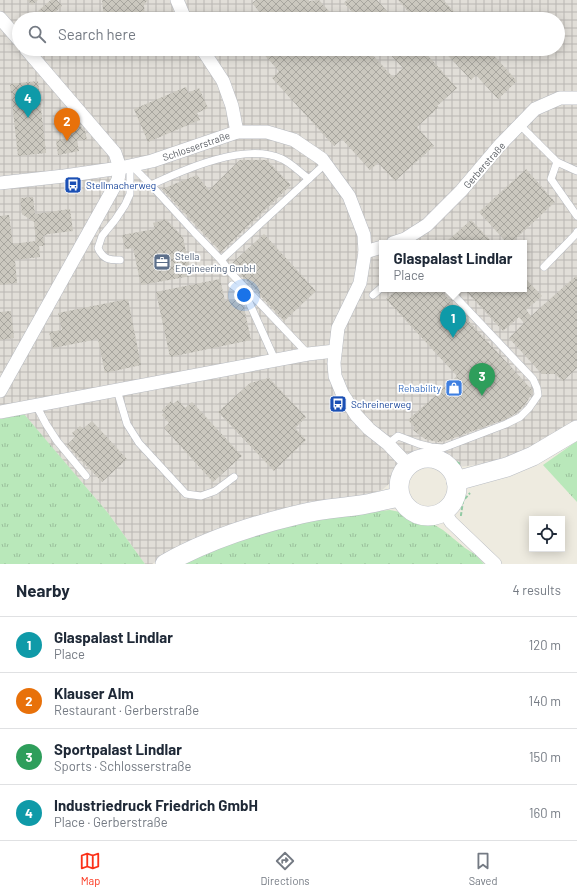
<!DOCTYPE html>
<meta charset="utf-8">
<style>
:root{--surface:#fff;--page:#f6f6f7;--text:#1f2937;--muted:#747a83;--line:#e0e1e3;--accent:#fb3119}
body{margin:0;font-family:Barlow,sans-serif;background:var(--page);color:var(--text)}
.controls{position:absolute;right:12px;bottom:12px;display:grid;overflow:hidden;border-radius:0px;box-shadow:0 2px 10px #0003}
.controls button{width:36px;height:36px;display:grid;place-items:center;padding:0;border:0;border-bottom:1px solid var(--line);background:var(--surface);color:var(--text);font:20px sans-serif}
.you{position:absolute;left:244px;top:295px;width:14px;height:14px;margin:-10px;border:3px solid #fff;border-radius:50%;background:#1a73e8;box-shadow:0 0 0 6px #1a73e833}
.badge{display:grid;place-items:center;width:26px;height:26px;border-radius:50%;background:var(--accent);color:#fff;font-size:13px;font-weight:700}
.pin{position:absolute;translate:-50% -33px;filter:drop-shadow(0 1px 2px #0008)}
.pin::after{content:'';position:absolute;top:21px;width:14px;height:12px;background:inherit;clip-path:polygon(0 0,100% 0,50% 100%)}
.popup{position:absolute;left:379px;top:240px;width:148px;height:52px;box-sizing:border-box;display:grid;place-content:center;border-radius:0px;background:var(--surface);filter:drop-shadow(0 1px 3px #0005);font-size:13px;white-space:nowrap;color:var(--muted)}
.popup b{font-size:15px;color:var(--text)}
.popup::after{content:'';position:absolute;left:50%;top:100%;margin-left:-8px;border:8px solid transparent;border-top-color:var(--surface)}
.list{margin:0;padding:0;list-style:none}
h2{display:flex;justify-content:space-between;align-items:center;height:52px;margin:0;padding:0 16px;font-size:17px}
h2 small{font-size:13px;font-weight:400;color:var(--muted)}
.list li{display:grid;grid-template-columns:26px 1fr auto;gap:12px;align-items:center;box-sizing:border-box;height:56px;padding:0 16px;border-top:1px solid var(--line)}
.list b{display:block;font-size:15px;white-space:nowrap}
.list p{margin:0;font-size:13px;white-space:nowrap;color:var(--muted)}
.list em{font-size:13px;font-style:normal;color:var(--muted)}
.icon{flex:none;width:22px;height:22px;fill:none;stroke:currentColor;stroke-width:2;stroke-linecap:round;stroke-linejoin:round}
.map{position:relative;flex:none;width:577px;height:564px;overflow:hidden}
.search{position:absolute;background:var(--surface);box-shadow:0 2px 10px #0003;left:12px;right:12px;top:12px;height:44px;display:flex;align-items:center;gap:10px;box-sizing:border-box;padding:0 14px;border-radius:22px;color:var(--muted);font-size:15px}
.sheet{height:276px;background:var(--surface)}
nav{display:flex;justify-content:space-around;align-items:center;box-sizing:border-box;height:56px;border-top:1px solid var(--line);background:var(--surface);font-size:11px;color:var(--muted)}
nav a{display:grid;justify-items:center;gap:2px}
nav .on{color:var(--accent)}
.map>svg:first-child{display:block}
</style>
<div class="map">
<svg width="577" height="564" viewBox="0 0 577 564">
<defs>
<pattern id="industrial-grid" width="8" height="8" patternUnits="userSpaceOnUse"><rect width="8" height="8" fill="#e1ded8"/><path d="M0 4h8M4 0v8" fill="none" stroke="#b9b7b3"/></pattern>
<pattern id="grass-tufts" width="24" height="20" patternUnits="userSpaceOnUse"><rect width="24" height="20" fill="#b9e8ba"/><path d="M3 7l-1-3M5 7V3M7 7l1-3M15 17l-1-3M17 17v-4M19 17l1-3" fill="none" stroke="#99bf9b"/></pattern>
<pattern id="building-cross-hatch" width="8" height="8" patternUnits="userSpaceOnUse"><rect width="8" height="8" fill="#cbc8bf"/><path d="M0 0l8 8M0 8l8-8" fill="none" stroke="#a8a69f"/></pattern>
</defs>
<rect width="100%" height="100%" fill="#eeebe0"/>
<!-- industrial -->
<path fill="url(#industrial-grid)" fill-rule="evenodd" d="M0 0H577V425L500 462 458 467 451 464 444 458 435 455 418 454 394 473 393 478 390 483 382 490 369 494 311 505 172 552 152 564H145L108 513 15 404 0 408ZM19 19H558V49H19ZM382 243H524V289H382Z"/>
<!-- grass -->
<g fill="url(#grass-tufts)">
<polygon points="24,414 108,513 145,564 0,564 0,419"/>
<polygon points="577,441 577,502 543,465"/>
<polygon points="390,510 400,512 411,520 421,523 433,524 443,530 465,548 476,555 484,564 177,564 209,550 320,517"/>
</g>
<!-- building -->
<g fill="url(#building-cross-hatch)">
<polygon points="27,0 38,0 32,5"/>
<polygon points="51,0 57,0 62,6 55,12 61,19 45,19 38,11"/>
<polygon points="102,0 148,0 144,5 145,19 104,19"/>
<polygon points="256,0 308,0 309,1 319,0 336,19 266,19 252,3"/>
<polygon points="347,0 377,0 394,19 359,19 344,3"/>
<polygon points="398,0 443,0 461,19 415,19"/>
<polygon points="259,49 367,49 393,77 403,68 385,49 422,49 457,88 437,106 439,107 417,127 434,146 395,181 378,163 370,170 342,139 334,146 272,78 279,71"/>
<polygon points="442,49 488,49 517,81 498,99 476,75 471,80"/>
<polygon points="38,81 46,153 18,156 10,84"/>
<polygon points="186,87 188,93 199,88 208,108 197,113 200,120 148,142 134,109"/>
<polygon points="78,123 85,131 87,140 77,140 79,151 58,155 56,140 65,139 63,125"/>
<polygon points="240,160 267,160 291,185 221,252 162,189 197,175 209,190"/>
<polygon points="526,169 555,202 511,243 507,243 479,212"/>
<polygon points="33,197 35,214 70,209 73,231 48,234 43,236 45,246 39,246 40,257 15,260 17,283 0,285 0,216 9,215 13,244 36,241 34,222 22,214 20,198"/>
<polygon points="166,219 183,237 191,276 141,285 133,248 125,249 122,235 155,229 153,223"/>
<polygon points="471,220 493,243 445,243"/>
<polygon points="264,234 316,291 284,321 231,264"/>
<polygon points="576,276 577,277 577,368 563,381 555,374 542,374 509,338 524,323 519,317 503,331 464,289 524,289 524,277 542,296 526,310 531,316"/>
<polygon points="220,279 225,301 242,298 251,340 170,357 156,292"/>
<polygon points="398,289 439,289 533,391 528,400 521,409 509,418 445,441 438,442 425,439 413,430 415,428 408,420 457,376 386,299"/>
<polygon points="128,299 141,365 105,373 98,339 53,348 49,332 62,330 58,313"/>
<polygon points="11,311 14,338 0,340 0,312"/>
<polygon points="269,378 306,417 295,428 306,440 274,471 218,412 250,383"/>
<polygon points="178,400 185,408 192,402 242,456 213,482 164,428 169,423 162,415 164,413 162,410 171,401 173,404"/>
<polygon points="92,421 127,459 102,482 67,445 75,437 72,433 80,426 83,429"/>
</g>
<g fill="none" stroke-linecap="round" stroke-linejoin="round">
<!-- lane casing -->
<g stroke="#b8bbc1" stroke-width="8">
<g id="lane">
<polyline points="520,125 557,162 577,171"/>
<polyline points="557,162 551,179 577,216"/>
<polyline points="131,165 151,185 194,232 221,260 231,273 308,354"/>
<path d="M151 185C185 169 246 142 282 159 290 162 302 174 309 179"/>
<path d="M120 260C108 260 103 259 98 248L102 236 115 220 125 205 130 194V165"/>
<polyline points="221,260 325,164"/>
<polyline points="544,267 576,234 577,232"/>
<polyline points="232,285 243,293 248,300 275,360"/>
<polyline points="373,295 382,287"/>
<polyline points="117,390 127,424 139,443 186,494 201,496 215,491 234,477"/>
<polyline points="36,405 46,424 57,441 86,476"/>
<polyline points="388,444 398,436 419,444 431,447 443,448 506,424 520,417 529,408 538,395 537,388 533,379 448,289"/>
</g>
</g>
<!-- street casing -->
<g stroke="#b8bbc1" stroke-width="14">
<g id="street">
<polyline points="177,0 185,19"/>
<polyline points="0,18 19,40"/>
<polyline points="202,49 223,81 232,106 237,132"/>
<polyline points="0,183 64,176 120,168 152,161 237,132 267,132 294,140 322,159 349,196 364,235 365,252 360,283 338,328 334,363 335,376 342,393 356,415 369,429 388,444 409,466"/>
<polyline points="393,243 405,239 427,225 461,191 500,145 535,109 560,98 577,98"/>
<polyline points="365,252 382,247"/>
<polyline points="0,391 118,180 120,168 115,153 26,49"/>
<polyline points="0,412 308,354 335,351"/>
<polyline points="444,511 451,522 495,564"/>
</g>
</g>
<!-- secondary casing -->
<g stroke="#b9bdc4" stroke-width="20">
<g id="secondary">
<circle cx="428" cy="487" r="29"/>
<polyline points="456,481 507,467 533,456 577,430"/>
<path d="M165 564C207 540 254 525 301 514 321 509 341 508 361 505 374 503 387 499 400 497"/>
</g>
</g>
<!-- path -->
<g stroke="#92caa4" stroke-width="2" stroke-dasharray="4 2" stroke-linecap="butt">
<polyline points="446,456 460,464"/>
<polyline points="460,515 461,515 463,501 470,493"/>
</g>
<!-- lane -->
<use href="#lane" stroke="#fff" stroke-width="7"/>
<!-- street -->
<use href="#street" stroke="#fff" stroke-width="13"/>
<!-- secondary -->
<use href="#secondary" stroke="#fff" stroke-width="19"/>
</g>
<!-- icons -->
<defs>
<g id="bus-square" transform="scale(0.9)"><rect x="-9" y="-9" width="18" height="18" rx="4" fill="#1a4fb4" stroke="#fff"/><path d="M-5-6H5V4H4V6H2V4H-2V6H-4V4H-5ZM-3.5-4V0h7V-4ZM-3.5 1.2v1.5H-2V1.2ZM2 1.2v1.5H3.5V1.2Z" fill="#fff"/></g>
<g id="office-square" transform="scale(0.9)"><rect x="-9" y="-9" width="18" height="18" rx="4" fill="#5c6f8a" stroke="#fff"/><path d="M-6-3h4V-5.5h4V-3h4V5H-6ZM-1-4.5V-3h2v-1.5ZM-6 0V1H6V0Z" fill="#fff"/></g>
<g id="shop-square" transform="scale(0.9)"><rect x="-9" y="-9" width="18" height="18" rx="4" fill="#3f7fe0" stroke="#fff"/><path d="M-5-2.5h2.3a2.7 3.5 0 0 1 5.4 0H5L5.5 6h-11ZM-1.5-2.5h3a1.5 2.3 0 0 0-3 0Z" fill="#fff"/></g>
</defs>
<g fill-rule="evenodd">
<use href="#bus-square" x="73" y="185"/>
<use href="#office-square" x="162" y="262"/>
<use href="#shop-square" x="454" y="388"/>
<use href="#bus-square" x="338" y="404"/>
</g>
<g text-anchor="middle" stroke-width="3.5" stroke-linejoin="round" paint-order="stroke">
<!-- street labels -->
<g font-size="10" fill="#595d63" stroke="#fff">
<text transform="translate(196 146) rotate(-19)" y="4">Schlosserstraße</text>
<text transform="translate(484 165) rotate(-49)" y="4">Gerberstraße</text>
</g>
<!-- transit labels -->
<g font-size="10" fill="#164399" stroke="#fff" text-anchor="start">
<text x="86" y="189">Stellmacherweg</text>
<text x="351" y="408">Schreinerweg</text>
</g>
<!-- service labels -->
<g font-size="10" fill="#4e5e75" stroke="#fff" text-anchor="start">
<text x="175" y="260">Stella<tspan x="175" dy="12">Engineering GmbH</tspan></text>
</g>
<!-- shop labels -->
<g font-size="10" fill="#366cbe" stroke="#fff" text-anchor="end">
<text x="441" y="392">Rehability</text>
</g>
</g>
</svg>
<div class="controls">
<button><svg class="icon" aria-label="locate" viewBox="0 0 24 24"><circle cx="12" cy="12" r="6"/><path d="M12 2v4M12 18v4M2 12h4M18 12h4"/></svg></button>
</div>
<div class="you"></div>
<div class="pin badge" style="left:453px;top:338px;background:#0f9aa8">1</div>
<div class="popup"><b>Glaspalast Lindlar</b>Place</div>
<div class="pin badge" style="left:67px;top:141px;background:#e8710a">2</div>
<div class="pin badge" style="left:482px;top:396px;background:#2e9e5b">3</div>
<div class="pin badge" style="left:28px;top:118px;background:#0f9aa8">4</div>
<div class="search"><svg class="icon" aria-label="search" viewBox="0 0 24 24"><circle cx="10" cy="10" r="6"/><path d="M15 15l6 6"/></svg>Search here</div>
</div>
<section class="sheet">
<h2>Nearby<small>4 results</small></h2>
<ul class="list">
<li><span class="badge" style="background:#0f9aa8">1</span><div><b>Glaspalast Lindlar</b><p>Place</p></div><em>120 m</em></li>
<li><span class="badge" style="background:#e8710a">2</span><div><b>Klauser Alm</b><p>Restaurant · Gerberstraße</p></div><em>140 m</em></li>
<li><span class="badge" style="background:#2e9e5b">3</span><div><b>Sportpalast Lindlar</b><p>Sports · Schlosserstraße</p></div><em>150 m</em></li>
<li><span class="badge" style="background:#0f9aa8">4</span><div><b>Industriedruck Friedrich GmbH</b><p>Place · Gerberstraße</p></div><em>160 m</em></li>
</ul>
</section>
<nav>
<a class="on"><svg class="icon" aria-label="map" viewBox="0 0 24 24"><path d="M3 6l6-2 6 2 6-2v14l-6 2-6-2-6 2zM9 4v14M15 6v14"/></svg>Map</a>
<a><svg class="icon" aria-label="directions" viewBox="0 0 24 24"><path d="M12 3l9 9-9 9-9-9zM9 14v-3h6M13 9l2 2-2 2"/></svg>Directions</a>
<a><svg class="icon" aria-label="saved" viewBox="0 0 24 24"><path d="M7 4h10v16l-5-4-5 4z"/></svg>Saved</a>
</nav>
